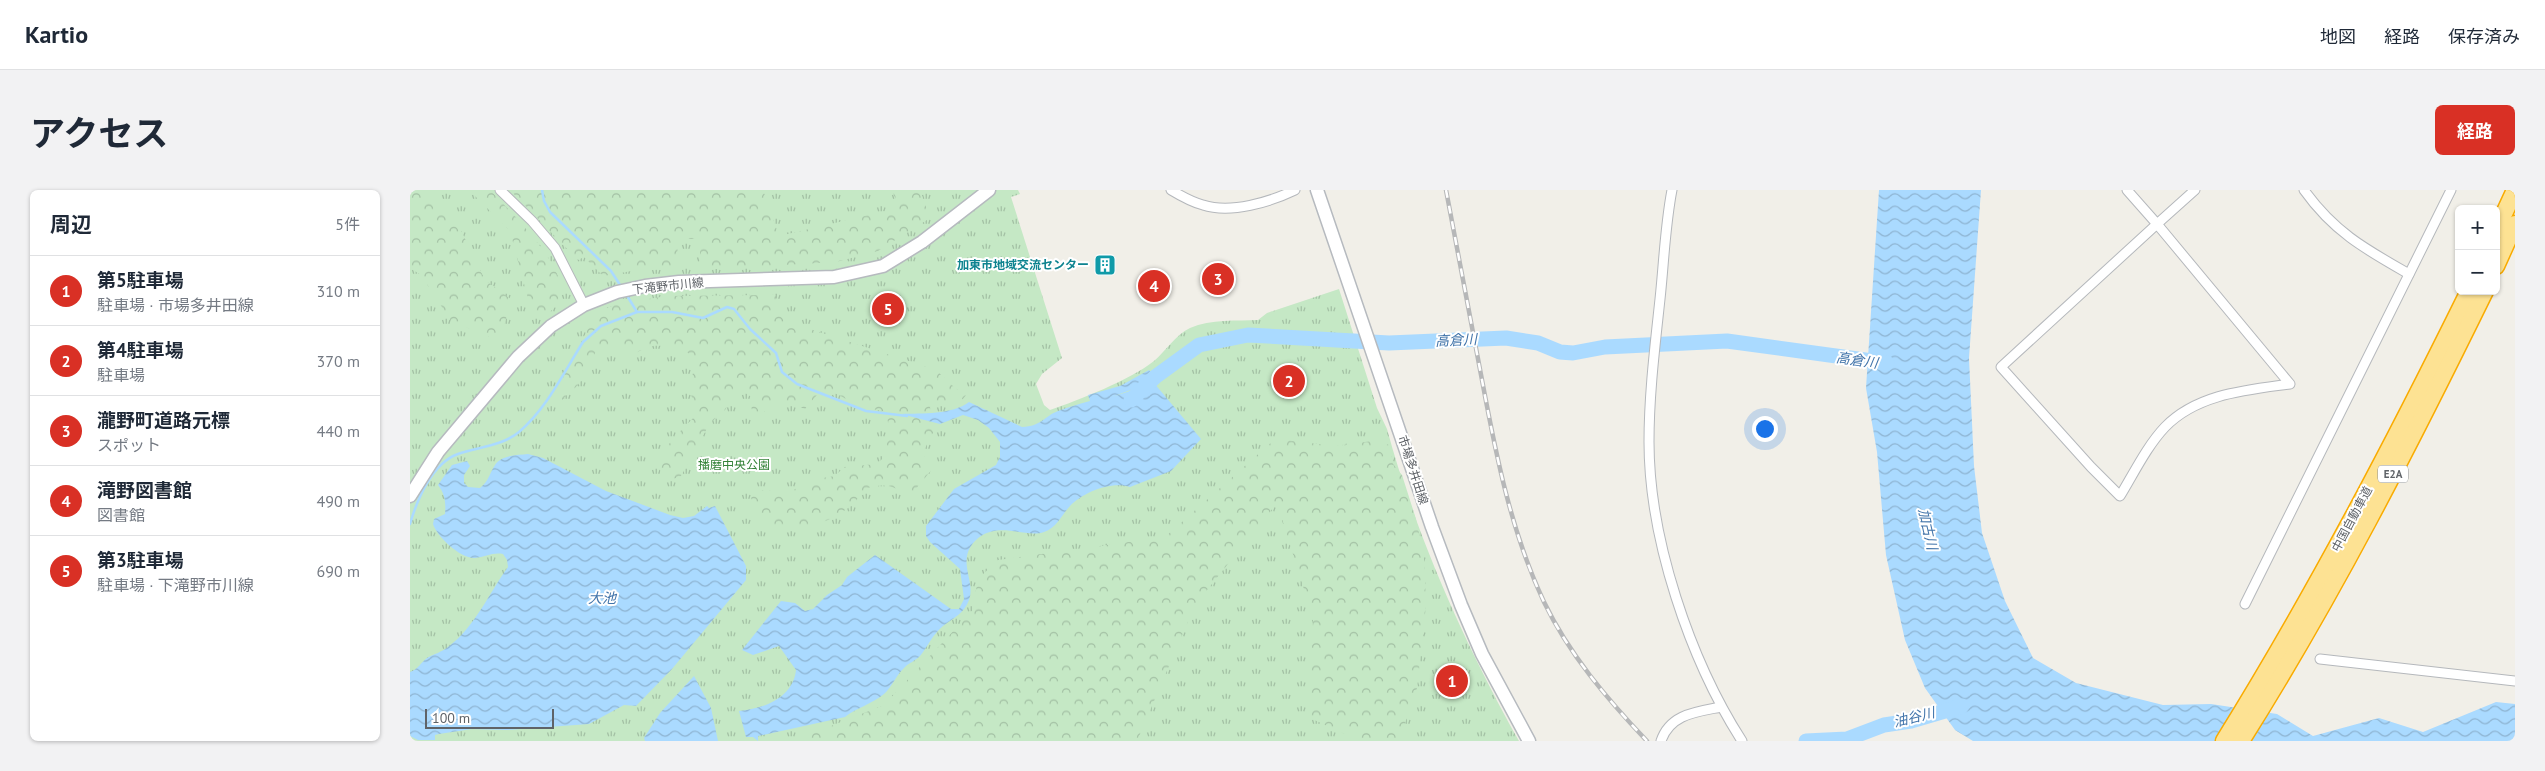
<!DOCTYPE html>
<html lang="ja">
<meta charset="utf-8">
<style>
:root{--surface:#fff;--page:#f2f2f3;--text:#1f2937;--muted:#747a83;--line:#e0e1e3;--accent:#d93025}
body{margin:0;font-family:"PT Sans","Noto Sans JP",sans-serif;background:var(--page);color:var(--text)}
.controls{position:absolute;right:15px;top:15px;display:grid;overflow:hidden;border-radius:8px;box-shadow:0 1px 4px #0004}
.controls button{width:45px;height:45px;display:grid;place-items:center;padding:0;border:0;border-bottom:1px solid var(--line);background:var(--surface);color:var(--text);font:25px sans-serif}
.scale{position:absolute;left:15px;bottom:12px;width:129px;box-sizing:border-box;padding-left:5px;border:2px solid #5f6368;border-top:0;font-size:14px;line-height:18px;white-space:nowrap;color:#5f6368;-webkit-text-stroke:4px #fff;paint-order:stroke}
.you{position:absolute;left:1354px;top:238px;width:18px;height:18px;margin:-12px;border:4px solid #fff;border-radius:50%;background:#1a73e8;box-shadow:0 0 0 8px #1a73e833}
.badge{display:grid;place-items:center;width:32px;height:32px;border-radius:50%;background:var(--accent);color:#fff;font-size:16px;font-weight:700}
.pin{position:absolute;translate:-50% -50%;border:2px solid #fff;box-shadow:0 1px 5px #0006}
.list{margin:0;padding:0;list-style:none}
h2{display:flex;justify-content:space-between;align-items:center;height:65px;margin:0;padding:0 20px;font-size:21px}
h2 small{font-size:16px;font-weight:400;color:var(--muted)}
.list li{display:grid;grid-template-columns:32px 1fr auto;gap:15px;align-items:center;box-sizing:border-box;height:70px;padding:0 20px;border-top:1px solid var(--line)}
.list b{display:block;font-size:19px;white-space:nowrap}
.list p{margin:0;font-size:16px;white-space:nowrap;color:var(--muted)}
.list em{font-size:16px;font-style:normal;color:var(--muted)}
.map{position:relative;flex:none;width:2105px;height:551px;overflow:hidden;border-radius:8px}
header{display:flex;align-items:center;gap:30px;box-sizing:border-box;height:70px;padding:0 25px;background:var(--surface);border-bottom:1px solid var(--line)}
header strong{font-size:24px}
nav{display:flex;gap:28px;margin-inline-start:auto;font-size:18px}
.intro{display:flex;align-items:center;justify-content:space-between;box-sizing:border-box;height:120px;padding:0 30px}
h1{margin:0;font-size:35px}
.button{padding:12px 22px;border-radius:8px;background:var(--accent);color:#fff;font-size:18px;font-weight:700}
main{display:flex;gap:30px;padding:0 30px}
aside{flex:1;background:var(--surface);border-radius:8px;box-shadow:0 1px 4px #0004}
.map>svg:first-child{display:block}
</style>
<header>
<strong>Kartio</strong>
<nav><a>地図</a><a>経路</a><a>保存済み</a></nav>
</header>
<div class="intro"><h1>アクセス</h1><a class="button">経路</a></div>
<main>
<aside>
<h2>周辺<small>5件</small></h2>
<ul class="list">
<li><span class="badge">1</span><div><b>第5駐車場</b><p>駐車場 · 市場多井田線</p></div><em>310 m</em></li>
<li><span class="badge">2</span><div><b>第4駐車場</b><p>駐車場</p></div><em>370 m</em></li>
<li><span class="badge">3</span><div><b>瀧野町道路元標</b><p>スポット</p></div><em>440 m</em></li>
<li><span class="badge">4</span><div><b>滝野図書館</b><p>図書館</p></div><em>490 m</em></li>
<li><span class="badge">5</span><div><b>第3駐車場</b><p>駐車場 · 下滝野市川線</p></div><em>690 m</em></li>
</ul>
</aside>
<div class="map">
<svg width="2105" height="551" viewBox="0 0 2105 551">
<defs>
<pattern id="grass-tufts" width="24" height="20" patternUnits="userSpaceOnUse" patternTransform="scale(1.25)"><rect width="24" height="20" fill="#c5e8c5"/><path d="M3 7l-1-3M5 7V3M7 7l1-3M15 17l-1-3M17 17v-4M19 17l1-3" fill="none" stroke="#a3c0a4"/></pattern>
<pattern id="forest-crowns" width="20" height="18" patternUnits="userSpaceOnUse" patternTransform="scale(1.25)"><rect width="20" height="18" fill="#c5e8c5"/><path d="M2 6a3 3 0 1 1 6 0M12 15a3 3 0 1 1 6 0" fill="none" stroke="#a3c0a4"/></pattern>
<pattern id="water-waves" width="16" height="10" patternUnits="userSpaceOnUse" patternTransform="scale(1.25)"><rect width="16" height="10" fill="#aadaff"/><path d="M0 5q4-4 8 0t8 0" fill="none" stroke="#8eb4d2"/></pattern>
</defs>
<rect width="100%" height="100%" fill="#f1efe8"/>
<!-- grass -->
<path fill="url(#grass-tufts)" d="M0 0H608L610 4 601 7 652 168 632 184 626 194 634 215 640 220C669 210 720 190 744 171 756 161 765 145 780 138 801 129 827 131 848 130L857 123 929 99 967 218 977 239C1005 343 1056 457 1109 551H0Z"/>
<!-- forest -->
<g fill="url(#forest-crowns)">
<polygon points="0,0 21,0 26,16 46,30 75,90 102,110 89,151 41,131 11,85 0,78"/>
<path d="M59 0H80C100 21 152 72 151 101 151 114 141 121 132 129L120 116 100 41Z"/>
<polygon points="100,0 353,0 369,46 489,18 482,0 510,0 520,28 468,61 426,72 289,80 291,49 269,49 265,79 222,81 193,86 174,67 168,70"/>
<path d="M365 105 379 138H397L526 180 545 198 557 204 553 209 520 217 524 241 512 264 524 277 499 307C485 297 479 293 461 297 452 299 449 309 442 315 418 335 373 351 347 325 340 318 340 309 343 300H357L377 304 400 290 425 286 434 277 467 274 476 265 478 232 475 222 447 215 425 203 412 199 395 219C374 210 366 208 349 227H342L341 207 331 199 325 201 315 220 300 233 271 286 258 291 251 288C246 259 267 246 285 226 287 217 281 209 280 199 280 190 285 181 284 172 282 157 254 155 243 156 235 157 225 164 217 167L208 158 195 155 185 163 169 194 152 210 149 194 177 141 176 128 206 114 257 106Z"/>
<polygon points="865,249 926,256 962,251 980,255 983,274 992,285 1006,329 1014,367 1016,415 1007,498 989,551 950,551 900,528 903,428 867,313 785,415 727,551 383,551 474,515 562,421 568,389 588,370 755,347"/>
</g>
<!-- water -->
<g fill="url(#water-waves)">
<polygon points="1469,0 1571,0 1559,168 1564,276 1572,343 1595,411 1623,468 1666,493 1753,515 1801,514 1867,524 1903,546 1969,528 2013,542 2086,512 2105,514 2105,551 1563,551 1545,540 1515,498 1495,450 1476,365 1467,262 1456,198"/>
<path d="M739 180 747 189 744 191 702 207 744 193 791 249 761 281 720 297C701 291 674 302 660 316 652 324 647 338 634 342 616 349 587 329 565 351 546 371 566 391 559 410 554 424 543 428 533 436 523 444 518 456 510 466 505 471 499 473 495 477 486 485 482 497 474 504 462 514 446 518 435 527L348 546V551L343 547H336L329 521C353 519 383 508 386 480L369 456 343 465 332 460 371 411 385 413 395 421 403 419 417 405 432 395 437 387 465 365 541 419H549L554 409 550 379 520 352 516 346V336L544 299 586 275 590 267V252L579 238 568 230 553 225 530 234 491 224C512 223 542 225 559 212L612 237C632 236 633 227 648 221 658 217 669 214 680 211L678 205 710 196Z"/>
<path d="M118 264 133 268 196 301 260 325 273 328 284 326 297 316 299 318 305 316 336 376V390L262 479 226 516 214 515 179 534 97 540 62 539 29 544 25 545V550H8L0 546V482C9 479 10 473 17 468 24 464 32 462 38 457 65 437 79 403 98 377L97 370 93 364C83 362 75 367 65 368 51 369 27 347 23 334L24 329 35 324C36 313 35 304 28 295L42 275 57 271 60 276 54 285V293L58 297 70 298C79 291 79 284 85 275 91 265 108 265 118 264Z"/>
<polygon points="284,486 301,518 308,551 235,551 234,548 250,523"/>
</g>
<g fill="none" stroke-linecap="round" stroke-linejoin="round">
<!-- stream -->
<g stroke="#aadaff" stroke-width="2.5">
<polyline points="132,0 134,11 140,22 201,81 212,98"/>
<polyline points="216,104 227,122"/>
<path d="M0 334C7 310 22 273 48 264 68 257 92 256 109 242 137 218 154 182 173 152L191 136 227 122H262L293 128 317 117 324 119 340 139 366 163 372 182 387 194 456 221 497 226"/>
</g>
<!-- river -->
<g stroke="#aadaff" stroke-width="15">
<polyline points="721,210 745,187 789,155 838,145 979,153 1096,148 1128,153 1150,162 1163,163 1195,157 1317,151 1477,173"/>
<polyline points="1396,551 1437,549 1474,535 1501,531 1552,516"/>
</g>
<!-- street casing -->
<g stroke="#b5b8bc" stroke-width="11">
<g id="street">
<polyline points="90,0 122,31 145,58 174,115"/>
<path d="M761 0C771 6 781 12 793 15 821 24 860 12 885 0"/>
<path d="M1262 0C1255 36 1254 72 1250 109 1245 156 1239 204 1239 252 1239 349 1280 470 1332 551"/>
<polyline points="1717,0 1747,34 1785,0"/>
<path d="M1894 0C1924 42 1955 59 1999 84"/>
<path d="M1747 34 1880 194C1836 200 1787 204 1755 237 1737 256 1724 283 1710 306L1681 277 1591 177Z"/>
<polyline points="1835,414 2041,0"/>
<polyline points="1910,469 2105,491"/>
<path d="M1251 551C1260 524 1286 522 1311 517"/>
</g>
</g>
<!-- secondary casing -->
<g stroke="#b6babf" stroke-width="15">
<g id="secondary">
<polyline points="907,0 1022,337 1051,415 1072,464 1119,551"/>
<polyline points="0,306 28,262 108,167 141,136 174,115 207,102 235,96 269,92 424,87 473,76 512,52 579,0"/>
</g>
</g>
<!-- highway casing -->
<g stroke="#f9ab00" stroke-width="19">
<g id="highway">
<polyline points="2086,41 2105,0"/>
<polyline points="2086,76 2105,34"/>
<path d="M1814 551C1904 406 1983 255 2059 101"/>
<path d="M1831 551C1922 407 2000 254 2075 101"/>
</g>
</g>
<!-- street -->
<use href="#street" stroke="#fff" stroke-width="9"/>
<!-- secondary -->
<use href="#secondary" stroke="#fff" stroke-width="12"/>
<!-- highway -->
<use href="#highway" stroke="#fde293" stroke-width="16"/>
<!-- rail casing -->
<g stroke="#b6b7b8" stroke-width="4.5">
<path id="rail" d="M1036 0C1048 63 1060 127 1072 190 1086 265 1101 342 1134 412 1159 464 1197 509 1237 551"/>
</g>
<!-- rail -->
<use href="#rail" stroke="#fff" stroke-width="2.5" stroke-dasharray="8" stroke-linecap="butt"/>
</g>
<!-- icons -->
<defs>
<g id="building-square" transform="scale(1.125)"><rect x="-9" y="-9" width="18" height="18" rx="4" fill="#0f9aa8" stroke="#fff"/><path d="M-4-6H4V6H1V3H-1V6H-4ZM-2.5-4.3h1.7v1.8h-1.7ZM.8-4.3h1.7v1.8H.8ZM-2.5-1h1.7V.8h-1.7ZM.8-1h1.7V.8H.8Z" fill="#fff"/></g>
</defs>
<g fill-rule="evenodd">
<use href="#building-square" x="695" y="75"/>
</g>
<g text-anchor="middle" stroke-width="4" stroke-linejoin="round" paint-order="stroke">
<!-- shield labels -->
<rect fill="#fff" stroke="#8f9295" stroke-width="1" x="1968" y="275.5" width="30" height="17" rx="4"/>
<g font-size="11" font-weight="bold" fill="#5f6368">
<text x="1983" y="288">E2A</text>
</g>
<!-- culture labels -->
<g font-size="12" font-weight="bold" fill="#0d838f" stroke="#fff" text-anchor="end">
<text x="679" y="79">加東市地域交流センター</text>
</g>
<!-- street labels -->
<g font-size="12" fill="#5f6368" stroke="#fff">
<text transform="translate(258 96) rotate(-6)" y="4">下滝野市川線</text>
<text transform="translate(1003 280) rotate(72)" y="4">市場多井田線</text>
<text transform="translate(1942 329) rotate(-62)" y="4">中国自動車道</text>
</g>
<!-- park labels -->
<g font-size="12" fill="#348238" stroke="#fff">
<text x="324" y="279">播磨中央公園</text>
</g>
<!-- water labels -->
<g font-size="14" font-style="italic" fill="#4174aa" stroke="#fff">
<text transform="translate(1046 150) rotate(-3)" y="5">高倉川</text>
<text transform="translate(1447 170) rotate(8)" y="5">高倉川</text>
<text transform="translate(1518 339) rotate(77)" y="5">加古川</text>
<text x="192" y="413">大池</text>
<text transform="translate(1504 527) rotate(-14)" y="5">油谷川</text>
</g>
</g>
</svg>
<div class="controls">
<button>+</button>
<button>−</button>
</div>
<div class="scale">100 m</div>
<div class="you"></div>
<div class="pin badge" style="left:1042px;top:491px">1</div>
<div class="pin badge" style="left:879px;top:191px">2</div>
<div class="pin badge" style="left:808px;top:89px">3</div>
<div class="pin badge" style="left:744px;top:96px">4</div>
<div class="pin badge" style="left:478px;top:119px">5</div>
</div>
</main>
